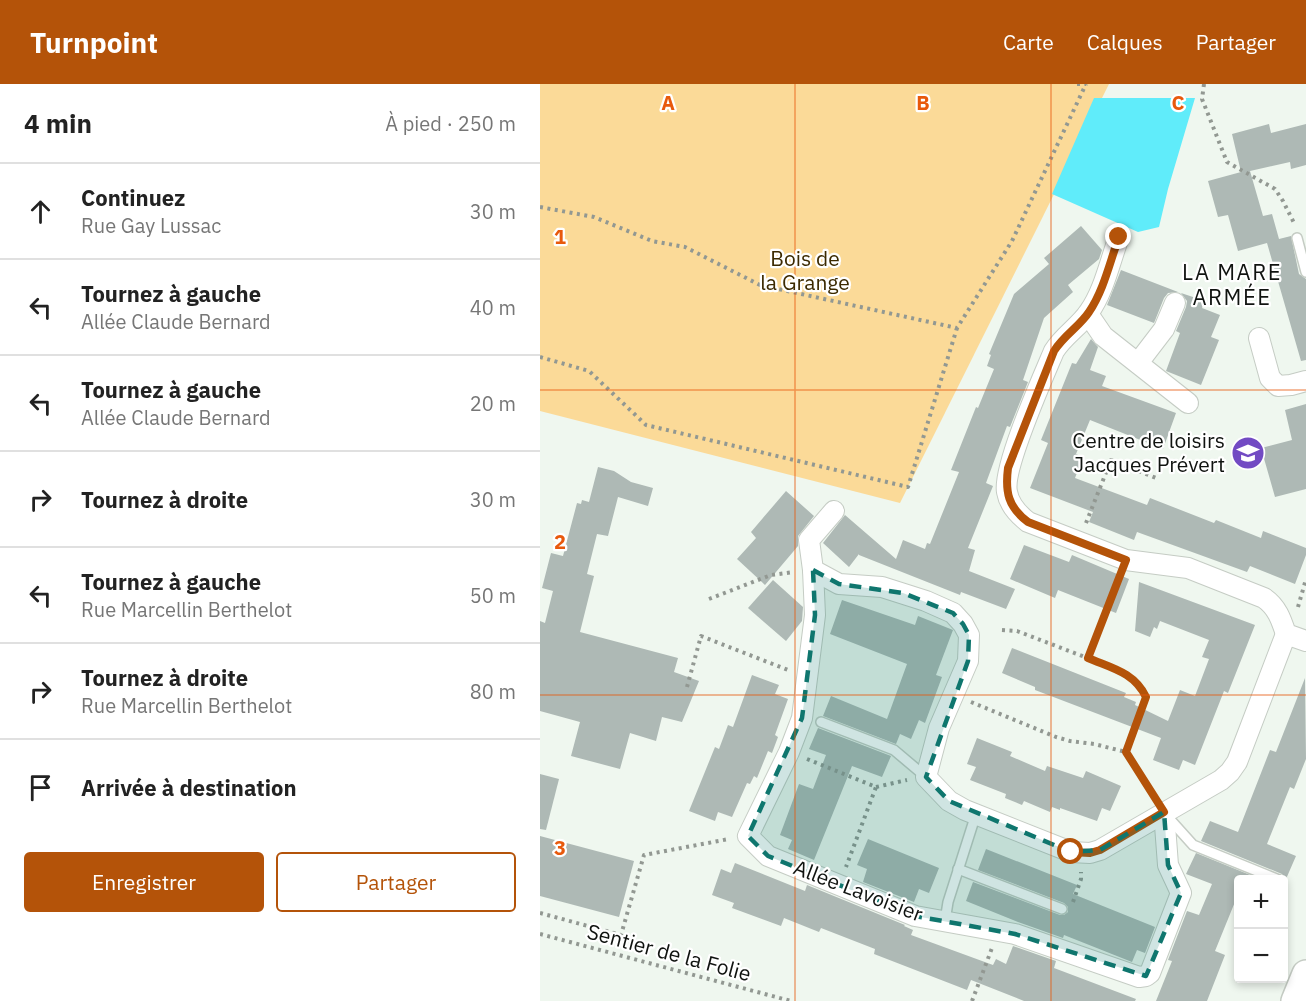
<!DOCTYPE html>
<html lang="fr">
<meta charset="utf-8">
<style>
:root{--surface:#fff;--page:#f6f6f6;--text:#222;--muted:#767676;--line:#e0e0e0;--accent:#b45309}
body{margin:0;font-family:"IBM Plex Sans",sans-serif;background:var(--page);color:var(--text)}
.controls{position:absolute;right:18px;bottom:18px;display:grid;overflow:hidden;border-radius:6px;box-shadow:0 3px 9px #0003}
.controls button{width:54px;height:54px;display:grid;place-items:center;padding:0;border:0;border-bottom:2px solid var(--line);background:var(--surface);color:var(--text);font:30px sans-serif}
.stop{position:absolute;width:18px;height:18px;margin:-14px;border:4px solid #b45309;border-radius:50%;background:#fff}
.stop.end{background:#b45309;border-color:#fff;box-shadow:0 2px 6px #0008}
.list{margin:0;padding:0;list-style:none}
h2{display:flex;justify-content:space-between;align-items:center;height:78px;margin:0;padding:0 24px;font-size:26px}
h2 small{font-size:20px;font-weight:400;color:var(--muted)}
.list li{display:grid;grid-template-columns:39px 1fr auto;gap:18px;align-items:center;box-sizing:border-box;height:96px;padding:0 24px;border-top:2px solid var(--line)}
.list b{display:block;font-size:22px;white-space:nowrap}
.list p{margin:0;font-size:20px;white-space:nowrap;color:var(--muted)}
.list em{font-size:20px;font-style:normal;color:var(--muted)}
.actions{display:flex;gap:12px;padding:18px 24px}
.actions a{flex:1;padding:14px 0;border:2px solid var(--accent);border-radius:6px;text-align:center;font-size:21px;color:var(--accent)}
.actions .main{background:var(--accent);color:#fff}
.icon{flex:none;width:33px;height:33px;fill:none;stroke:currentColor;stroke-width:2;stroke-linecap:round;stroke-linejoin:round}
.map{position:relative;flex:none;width:766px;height:917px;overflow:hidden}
header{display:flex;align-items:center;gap:36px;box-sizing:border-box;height:84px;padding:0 30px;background:var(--accent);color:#fff}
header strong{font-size:28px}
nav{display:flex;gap:33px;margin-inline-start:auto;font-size:21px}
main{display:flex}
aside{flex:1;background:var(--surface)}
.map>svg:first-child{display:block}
</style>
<header>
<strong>Turnpoint</strong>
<nav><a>Carte</a><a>Calques</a><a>Partager</a></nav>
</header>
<main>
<aside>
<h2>4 min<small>À pied · 250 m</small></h2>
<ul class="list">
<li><svg class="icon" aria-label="ahead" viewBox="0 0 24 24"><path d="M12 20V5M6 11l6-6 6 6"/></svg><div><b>Continuez</b><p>Rue Gay Lussac</p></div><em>30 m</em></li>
<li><svg class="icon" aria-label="left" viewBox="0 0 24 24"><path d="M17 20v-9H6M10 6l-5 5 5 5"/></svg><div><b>Tournez à gauche</b><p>Allée Claude Bernard</p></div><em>40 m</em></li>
<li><svg class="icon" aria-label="left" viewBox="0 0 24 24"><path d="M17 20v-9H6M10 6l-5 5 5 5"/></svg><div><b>Tournez à gauche</b><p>Allée Claude Bernard</p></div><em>20 m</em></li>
<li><svg class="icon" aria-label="right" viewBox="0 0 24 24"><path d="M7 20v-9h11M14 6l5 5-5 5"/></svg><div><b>Tournez à droite</b></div><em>30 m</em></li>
<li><svg class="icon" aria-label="left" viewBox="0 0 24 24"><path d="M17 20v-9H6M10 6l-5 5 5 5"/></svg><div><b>Tournez à gauche</b><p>Rue Marcellin Berthelot</p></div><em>50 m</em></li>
<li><svg class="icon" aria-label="right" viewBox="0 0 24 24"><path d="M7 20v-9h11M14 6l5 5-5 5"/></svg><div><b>Tournez à droite</b><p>Rue Marcellin Berthelot</p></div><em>80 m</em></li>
<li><svg class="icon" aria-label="arrive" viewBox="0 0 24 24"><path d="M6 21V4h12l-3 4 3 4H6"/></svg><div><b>Arrivée à destination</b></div></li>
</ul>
<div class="actions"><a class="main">Enregistrer</a><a>Partager</a></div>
</aside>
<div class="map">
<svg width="766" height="917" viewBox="0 0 766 917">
<rect width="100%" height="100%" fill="#eff7ef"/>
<!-- green -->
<polygon fill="#fbda98" points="0,0 569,0 360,419 0,327"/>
<!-- water -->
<polygon fill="#60ecfa" points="554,14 655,14 628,105 619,143 598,148 512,110"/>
<!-- building -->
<g fill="#aeb9b5">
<polygon points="729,40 731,49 766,40 766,81 751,85 750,78 710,87 723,132 732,130 739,155 751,152 759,190 766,195 766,276 761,277 727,159 698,167 688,131 678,133 668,97 701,88 692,50"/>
<polygon points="541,142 562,166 559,175 528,201 533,208 504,234 483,296 488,298 470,343 467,342 446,399 453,402 428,464 435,466 429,487 475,505 466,525 421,508 420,511 319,471 319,470 309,483 283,459 305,431 356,475 363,456 385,465 387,459 390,460 419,388 411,386 436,323 438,324 454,285 447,282 451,271 449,270 474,210 509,180 504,174"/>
<polygon points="581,186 638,208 628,209 624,214 614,239 567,221"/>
<polygon points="641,209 665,217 662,224 680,231 671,253 679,256 661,301 626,287 640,249 636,247 646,223 647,217"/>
<polygon points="551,255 558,263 550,286 566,292 562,302 636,329 623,365 550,336 536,370 543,373 535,394 607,421 610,414 674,439 676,436 721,454 723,447 766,464 766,471 755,500 710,482 707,488 597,448 594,456 549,438 553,428 490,404 508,359 501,356 532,279 536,280"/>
<polygon points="766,320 766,405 735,413 721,364 752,356 745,326"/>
<polygon points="58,383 74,387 91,398 113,404 108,422 78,413 68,452 57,450 47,490 54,492 40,548 138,574 134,588 159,597 142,638 122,633 116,657 90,649 80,685 31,672 40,638 0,627 0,537 5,539 13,507 2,504 11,469 23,472 37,419 41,420 42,416 49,418"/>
<polygon points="246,407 274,432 258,452 258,462 225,501 197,475 216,454 211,448"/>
<polygon points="484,461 529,478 532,471 589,495 576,529 518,506 515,514 470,495"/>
<polygon points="233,496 263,523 262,537 246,557 208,524"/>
<polygon points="599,498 715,541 688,609 684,607 655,681 643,676 639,686 613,676 621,654 495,606 495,603 462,589 472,564 586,609 584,613 596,618 595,621 628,637 640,606 655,612 669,575 662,573 669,556 620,537 617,545 614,543 610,553 595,547"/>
<polygon points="302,516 375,541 378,532 413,546 396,591 402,593 385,639 379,636 371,655 360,650 356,660 283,632 291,612 347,635 367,580 290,550"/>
<polygon points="212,591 239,601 235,610 248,615 235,651 238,653 232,669 228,667 217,694 214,692 210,700 207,699 192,733 178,728 175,737 149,727 175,663 179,665 188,641 193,643"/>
<polygon points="765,594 766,675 754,705 750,703 727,760 756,772 746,795 742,790 661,757 670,737 698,748 730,666 736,668"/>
<polygon points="278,644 351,672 342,693 312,682 274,776 248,765 252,756 240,751 259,700 273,705 286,671 269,665"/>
<polygon points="437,654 472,668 470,672 505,687 507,682 543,694 546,687 581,702 570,727 562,724 557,737 520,724 520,726 512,723 510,728 484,717 482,721 465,714 466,710 430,696 436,683 427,680"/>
<polygon points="0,690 19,695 6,746 0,745"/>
<polygon points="0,752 94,777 79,833 0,812"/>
<polygon points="328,755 399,784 389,809 379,805 374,818 323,798 327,785 317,781"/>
<polygon points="446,765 537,801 533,810 615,843 605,869 597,866 592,878 524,851 523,854 478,838 426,817 433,798 520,831 524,831 528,828 528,823 524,819 438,786"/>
<polygon points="656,769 720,795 699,795 699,808 675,867 685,871 667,917 616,917 632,877 628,876 647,827 659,831 672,800 646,790"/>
<polygon points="195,779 265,807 267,801 365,841 364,842 373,846 371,851 453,881 456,875 466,880 473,862 516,877 514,884 596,915 595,917 484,917 431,896 427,906 334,870 335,865 281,844 279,848 244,834 241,842 192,824 194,819 172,811 181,785 191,789"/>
</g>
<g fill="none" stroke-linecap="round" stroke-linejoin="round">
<!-- lane casing -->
<g stroke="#c5ccc4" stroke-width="12">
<g id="lane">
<polyline points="757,154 766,188"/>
<polyline points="281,638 354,666 386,693"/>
<polyline points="626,731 653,761 739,796"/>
<polyline points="418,785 522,825"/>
<polyline points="405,837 408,818 436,730"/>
</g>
</g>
<!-- street casing -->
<g stroke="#c5ccc4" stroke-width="22">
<g id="street">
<path d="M579 153C570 177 564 207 549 228 540 242 524 251 514 267 503 293 462 385 467 408 469 420 479 431 488 438L586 476 648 484 724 514C737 523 741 535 746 550L766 557"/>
<polyline points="548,230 563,252 648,319"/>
<polyline points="719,254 730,294 738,302 751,301 766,297"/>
<polyline points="598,279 624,245 635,219"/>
<polyline points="294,427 269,456 273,486 299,500 342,503 386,517 413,529 423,540 429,551 428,577 399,644 386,693 409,717 425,726 531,768 550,769 560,766 681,696 690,688 697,678 746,550"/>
<polyline points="273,486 275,531 262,634 249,668 208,752 228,772 375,832 475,850 599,893 606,892 610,889 641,809 628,781 624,728"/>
</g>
</g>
<!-- secondary casing -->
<g stroke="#c5ccc4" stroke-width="30">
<polyline id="secondary" points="755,917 766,890"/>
</g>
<!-- path -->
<g stroke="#929892" stroke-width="4" stroke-dasharray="3 4.5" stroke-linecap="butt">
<polyline points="537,0 546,0"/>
<polyline points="664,0 662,15 687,78 735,105 743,117 755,141"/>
<polyline points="0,123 54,133 112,157 145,163 220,201 417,244 472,157 546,0"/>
<polyline points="0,273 49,287 106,341 368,403 417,244"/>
<polyline points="546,439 571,376 616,394"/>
<polyline points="169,515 231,491 254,488"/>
<polyline points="758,523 766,495"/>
<path d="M462 546 477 547 571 583C587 590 598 596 606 613L586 668 615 713"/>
<polyline points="548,574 579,494"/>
<polyline points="147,603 161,552 248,586"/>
<polyline points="431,618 516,653 530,657 554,660 586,668"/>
<polyline points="267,675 336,703 306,783"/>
<polyline points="336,703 367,696"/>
<polyline points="533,818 541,795 541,788"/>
<polyline points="0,829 81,851 104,771 189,755"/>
<polyline points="0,850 251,917"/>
<polyline points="432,917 452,864"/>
</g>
<!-- lane -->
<use href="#lane" stroke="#fff" stroke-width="9"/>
<!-- street -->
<use href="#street" stroke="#fff" stroke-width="20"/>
<!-- secondary -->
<use href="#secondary" stroke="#fff" stroke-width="27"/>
</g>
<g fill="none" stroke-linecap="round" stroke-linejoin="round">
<!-- route -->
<path stroke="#b45309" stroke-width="8" d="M531 768 550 769 560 766 624 728 586 668 606 613C594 588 571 584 548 574L586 476 488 438C468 423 465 408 468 384L514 267C524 251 540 242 549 228 564 206 570 177 579 153"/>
</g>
<!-- marked area -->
<path fill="#0f766e" fill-opacity="0.2" stroke="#0f766e" stroke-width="4.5" stroke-dasharray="12 8" stroke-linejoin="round" d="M273 486 299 500 363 509 413 529 423 540 429 551 428 577 386 693 409 717 531 768 560 766 624 728 628 781 641 809 606 892 475 850 375 832 228 772 208 752 262 634 275 531Z"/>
<!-- grid -->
<path fill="none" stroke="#e8590c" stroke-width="1.5" stroke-opacity="0.55" d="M255 0V917M511 0V917M0 306H766M0 611H766"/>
<!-- icons -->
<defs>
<g id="school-disc" transform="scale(1.725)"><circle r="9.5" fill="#724ac3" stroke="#fff"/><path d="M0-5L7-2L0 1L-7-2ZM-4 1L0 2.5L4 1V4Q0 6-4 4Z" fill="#fff"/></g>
</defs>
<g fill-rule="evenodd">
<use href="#school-disc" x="708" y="369"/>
</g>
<g text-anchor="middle" stroke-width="4.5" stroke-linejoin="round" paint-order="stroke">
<!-- park labels -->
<g font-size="21" fill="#3c2a01" stroke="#fff">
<text x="265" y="182">Bois de<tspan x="265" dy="24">la Grange</tspan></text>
</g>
<!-- poi labels -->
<g font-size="21" fill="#101310" stroke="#fff" text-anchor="end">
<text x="685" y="364">Centre de loisirs<tspan x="685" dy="24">Jacques Prévert</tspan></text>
</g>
<!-- street labels -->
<g font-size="21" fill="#101310" stroke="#fff">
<text transform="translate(318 807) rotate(21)" y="7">Allée Lavoisier</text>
<text transform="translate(129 869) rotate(15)" y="7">Sentier de la Folie</text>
</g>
<!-- neighbourhood labels -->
<g font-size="22" letter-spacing="1.5" fill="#101310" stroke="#fff">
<text x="692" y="196">LA MARE<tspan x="692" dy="25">ARMÉE</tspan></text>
</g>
</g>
<g font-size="20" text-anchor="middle" font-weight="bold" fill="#e8590c" stroke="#fff" stroke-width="4.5" stroke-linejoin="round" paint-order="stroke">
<text x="128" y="26">A</text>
<text x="383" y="26">B</text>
<text x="638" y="26">C</text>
<text x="20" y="160">1</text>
<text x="20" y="465">2</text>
<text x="20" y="771">3</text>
</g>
</svg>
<div class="controls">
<button>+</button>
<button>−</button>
</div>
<div class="stop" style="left:531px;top:768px"></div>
<div class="stop end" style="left:579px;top:153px"></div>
</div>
</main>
